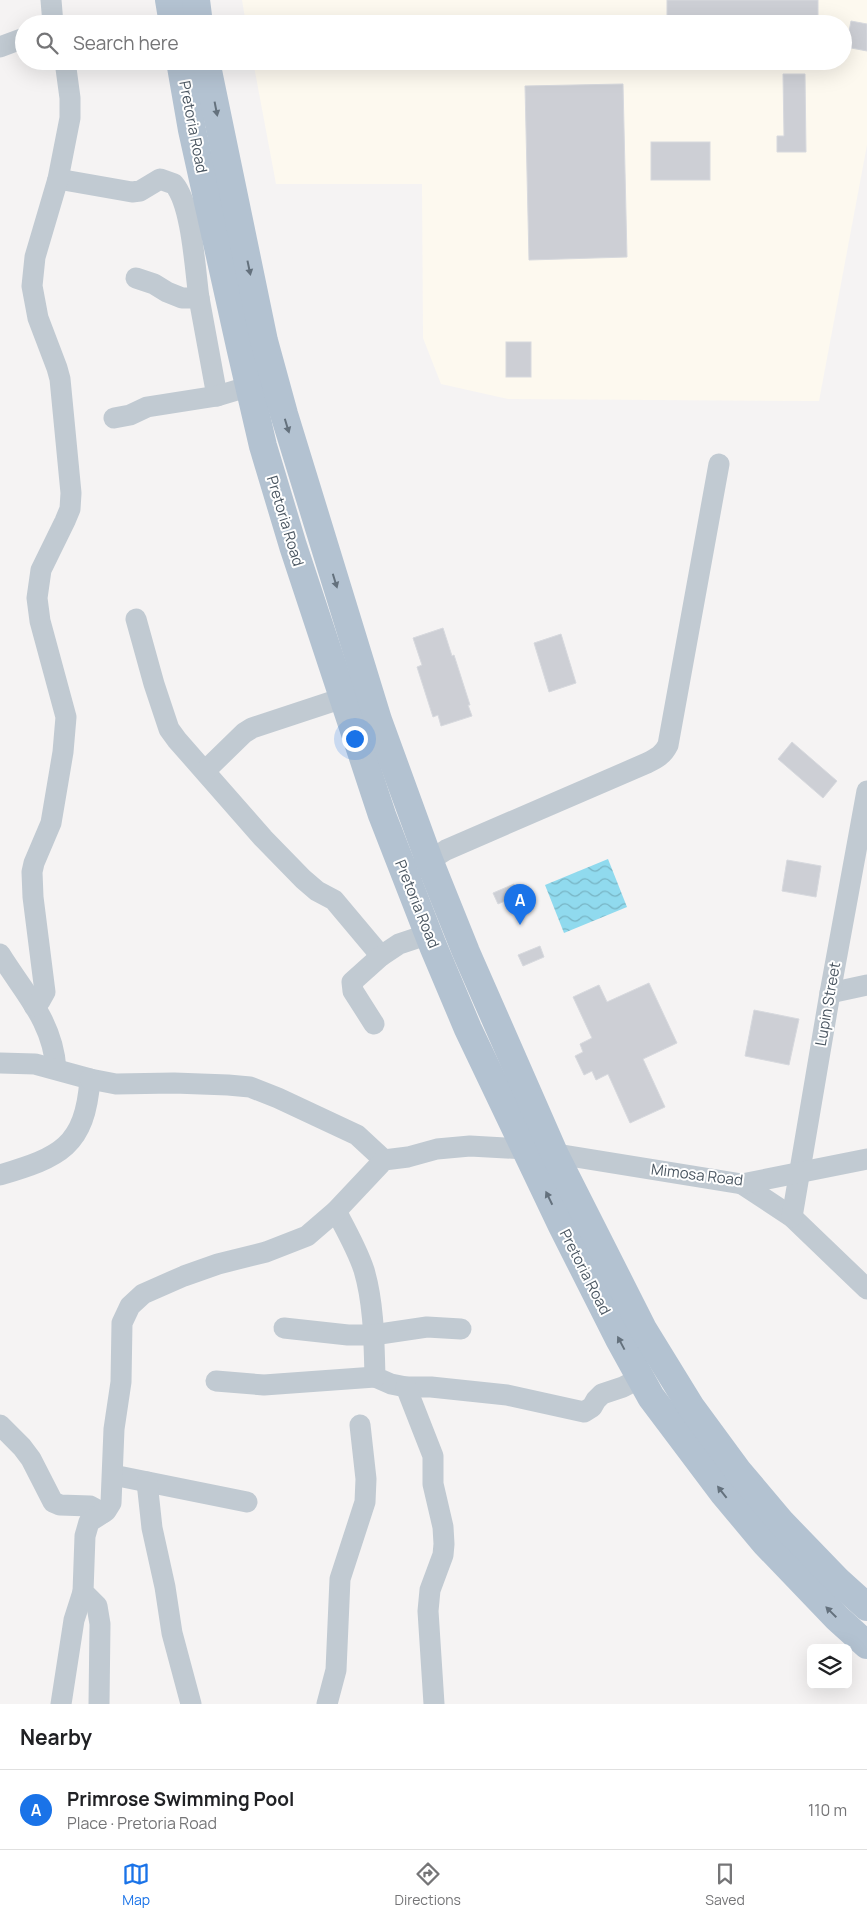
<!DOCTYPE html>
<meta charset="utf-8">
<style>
:root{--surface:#fff;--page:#f2f2f2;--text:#202124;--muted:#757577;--line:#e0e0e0;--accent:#1a73e8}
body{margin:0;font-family:Manrope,sans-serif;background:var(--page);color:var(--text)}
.controls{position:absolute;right:15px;bottom:15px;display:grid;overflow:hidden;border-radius:8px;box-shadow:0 5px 20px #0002}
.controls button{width:45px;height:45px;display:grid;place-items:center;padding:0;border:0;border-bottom:1px solid var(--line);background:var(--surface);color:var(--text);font:25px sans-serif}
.you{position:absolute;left:354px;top:738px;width:18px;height:18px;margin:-12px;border:4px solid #fff;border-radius:50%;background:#1a73e8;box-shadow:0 0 0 8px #1a73e833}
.badge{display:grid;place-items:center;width:32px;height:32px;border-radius:50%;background:var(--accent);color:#fff;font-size:16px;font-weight:700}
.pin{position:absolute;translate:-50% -41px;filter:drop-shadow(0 1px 2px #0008)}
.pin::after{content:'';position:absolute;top:26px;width:18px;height:15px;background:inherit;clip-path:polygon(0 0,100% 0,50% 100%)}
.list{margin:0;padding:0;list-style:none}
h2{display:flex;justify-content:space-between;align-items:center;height:65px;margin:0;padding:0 20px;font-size:21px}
h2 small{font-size:16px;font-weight:400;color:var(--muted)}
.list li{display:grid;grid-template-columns:32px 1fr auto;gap:15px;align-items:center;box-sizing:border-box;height:80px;padding:0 20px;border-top:1px solid var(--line)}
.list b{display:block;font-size:19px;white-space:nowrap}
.list p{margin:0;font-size:16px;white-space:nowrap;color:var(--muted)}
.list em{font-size:16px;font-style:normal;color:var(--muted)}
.icon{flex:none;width:28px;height:28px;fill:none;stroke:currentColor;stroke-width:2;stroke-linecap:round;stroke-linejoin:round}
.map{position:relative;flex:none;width:867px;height:1704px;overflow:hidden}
.search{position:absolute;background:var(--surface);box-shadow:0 5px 20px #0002;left:15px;right:15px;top:15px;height:55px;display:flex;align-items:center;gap:12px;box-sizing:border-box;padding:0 18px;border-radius:28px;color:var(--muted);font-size:19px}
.sheet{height:145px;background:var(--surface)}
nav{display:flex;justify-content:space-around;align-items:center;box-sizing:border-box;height:70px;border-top:1px solid var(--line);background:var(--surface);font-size:14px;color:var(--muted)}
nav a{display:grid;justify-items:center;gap:2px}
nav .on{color:var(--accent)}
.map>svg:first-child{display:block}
</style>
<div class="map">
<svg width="867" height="1704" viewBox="0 0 867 1704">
<defs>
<pattern id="water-waves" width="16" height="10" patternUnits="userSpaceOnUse" patternTransform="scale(1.25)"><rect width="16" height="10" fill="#90daee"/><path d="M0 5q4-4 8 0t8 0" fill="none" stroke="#78b4c4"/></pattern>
</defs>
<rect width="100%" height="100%" fill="#f5f3f3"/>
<!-- commercial -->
<polygon fill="#fdf9ef" points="242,0 867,0 867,145 819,401 508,399 441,384 423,338 422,184 276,184 253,61 843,61 843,24 246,24"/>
<!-- water -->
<polygon fill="url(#water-waves)" points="608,859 627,907 564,933 545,885"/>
<!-- building -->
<g fill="#cdcfd5" stroke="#d7d9de">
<polygon points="667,0 818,0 818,24 692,24 692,22 667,22"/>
<polygon points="851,21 867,24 867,51 846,47"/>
<polygon points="783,74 805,74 806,152 777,152 777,136 784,136"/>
<polygon points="623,84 627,257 529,260 525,86"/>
<rect x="651" y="142" width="59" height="38"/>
<rect x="506" y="342" width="25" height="35"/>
<polygon points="443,628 452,656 454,655 470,705 468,705 472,716 441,726 438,715 433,717 417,667 422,665 413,638"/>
<polygon points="561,634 576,683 549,692 534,643"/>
<polygon points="792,742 837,781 823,798 778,759"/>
<polygon points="787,860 821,866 816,897 782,891"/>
<polygon points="514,884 519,895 498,904 493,893"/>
<polygon points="540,946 544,957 523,966 518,955"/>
<polygon points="649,983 677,1043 643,1059 665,1107 630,1123 608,1074 596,1080 592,1071 584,1075 575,1056 583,1052 580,1044 592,1038 573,997 599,985 607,1002"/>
<polygon points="754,1010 799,1019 789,1065 745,1056"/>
</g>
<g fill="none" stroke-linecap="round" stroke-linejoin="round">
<!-- minor -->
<g stroke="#c1cad2" stroke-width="21">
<polyline points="51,0 53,24"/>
<polyline points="0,47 24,38"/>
<path d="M58 179 132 192 140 191 160 179 174 184C192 205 195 270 199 298"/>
<polyline points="136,278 154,284 167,292 182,298 199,298 217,396"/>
<polyline points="114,418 130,415 147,407 217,396 264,382"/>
<polyline points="136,619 154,684 169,729 177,740 263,838 303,879 317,891 334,900 381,956 399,944 429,934"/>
<polyline points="205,771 244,733 252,728 358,693"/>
<path d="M418 868 446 850 647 763C657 758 663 755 668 745L719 464"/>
<path d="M0 954C24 993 53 1021 56 1069"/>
<polyline points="830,993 867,985"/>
<polyline points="34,1006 40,1001 45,992 33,897 32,872 34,863 51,823 63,752 66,717 40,621 37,598 41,570 65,521 70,509 71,493 60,379 57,368 38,318 32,286 35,257 58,179 70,118 70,98 65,61"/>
<polyline points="374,1024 353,991 352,982 381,956"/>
<path d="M0 1063 35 1064 90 1079C85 1147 60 1157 0 1175"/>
<polyline points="90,1079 116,1084 174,1083 228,1085 250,1087 278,1098 357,1135 384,1160"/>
<polyline points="742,1184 792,1217 867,1289"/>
<path d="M336 1211C346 1230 357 1249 364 1270 374 1304 374 1342 375 1377L391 1384 406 1387H431L507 1395 584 1412 592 1407 596 1400 602 1394 623 1387 640 1378"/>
<polyline points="792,1217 830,993 867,791"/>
<polyline points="284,1328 348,1335 373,1335 427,1327 461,1329"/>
<polyline points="216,1381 264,1385 375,1377"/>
<polyline points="406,1387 433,1456 433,1484 443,1527 444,1544 443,1555 430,1590 428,1611 434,1704"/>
<polyline points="0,1425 22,1447 31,1459 53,1502 60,1505 90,1506 103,1513"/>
<polyline points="113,1475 247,1502"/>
<polyline points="147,1482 152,1528 165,1587 172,1633 191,1704"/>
<polyline points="61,1704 74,1620 83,1592"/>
<polyline points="99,1704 100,1624 97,1606 83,1592 85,1536 89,1522 106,1511 111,1503 114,1429 121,1382 122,1323 130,1306 143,1294 184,1276 218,1264 266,1252 307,1236 336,1211 384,1160 408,1157 437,1149 470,1146 526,1149 742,1184 867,1159"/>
<polyline points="327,1704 336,1670 340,1579 365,1502 366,1479 360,1425"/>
</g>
<!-- major -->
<g stroke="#b3c2d1" stroke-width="28">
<polyline points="169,0 173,24"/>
<polyline points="196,0 199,24"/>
<polyline points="180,61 192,130 241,351 263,446 293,546 382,815 433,946 468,1029 562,1226 619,1339 651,1397 724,1494 765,1543 837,1618 867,1645"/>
<polyline points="206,61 264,341 284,414 378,720 429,860 466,952 555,1155 643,1329 691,1407 738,1471 781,1522 838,1581 867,1607"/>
</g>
</g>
<!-- one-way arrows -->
<defs><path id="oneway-solid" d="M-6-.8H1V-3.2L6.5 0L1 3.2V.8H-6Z" transform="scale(1.25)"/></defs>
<g fill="#64717d">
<use href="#oneway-solid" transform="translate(216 109) rotate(79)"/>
<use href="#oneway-solid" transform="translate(249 268) rotate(78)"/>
<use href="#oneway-solid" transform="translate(287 426) rotate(73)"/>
<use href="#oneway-solid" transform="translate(335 581) rotate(73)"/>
<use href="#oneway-solid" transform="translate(549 1198) rotate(-116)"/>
<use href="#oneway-solid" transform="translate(621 1343) rotate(-118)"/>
<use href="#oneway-solid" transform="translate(722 1492) rotate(-128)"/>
<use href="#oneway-solid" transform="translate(831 1612) rotate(-135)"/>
</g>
<g text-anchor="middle" stroke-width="4" stroke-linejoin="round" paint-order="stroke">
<!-- street labels -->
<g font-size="15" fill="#4a5661" stroke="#fff">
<text transform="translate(193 127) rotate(79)" y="5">Pretoria Road</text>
<text transform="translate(285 521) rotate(73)" y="5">Pretoria Road</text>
<text transform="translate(417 904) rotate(68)" y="5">Pretoria Road</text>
<text transform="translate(828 1004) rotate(-80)" y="5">Lupin Street</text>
<text transform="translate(697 1175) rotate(7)" y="5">Mimosa Road</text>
<text transform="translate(585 1272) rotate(63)" y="5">Pretoria Road</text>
</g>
</g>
</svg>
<div class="controls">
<button><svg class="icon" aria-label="layers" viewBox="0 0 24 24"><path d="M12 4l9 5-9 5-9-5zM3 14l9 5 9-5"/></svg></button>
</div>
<div class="you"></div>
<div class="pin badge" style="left:520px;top:925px">A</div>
<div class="search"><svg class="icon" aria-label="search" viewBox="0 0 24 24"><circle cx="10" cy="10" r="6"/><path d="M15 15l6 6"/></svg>Search here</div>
</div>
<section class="sheet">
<h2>Nearby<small></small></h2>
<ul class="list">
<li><span class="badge">A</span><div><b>Primrose Swimming Pool</b><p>Place · Pretoria Road</p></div><em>110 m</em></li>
</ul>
</section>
<nav>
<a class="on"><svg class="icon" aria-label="map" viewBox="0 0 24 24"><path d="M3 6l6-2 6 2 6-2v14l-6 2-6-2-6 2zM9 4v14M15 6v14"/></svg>Map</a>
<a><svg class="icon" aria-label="directions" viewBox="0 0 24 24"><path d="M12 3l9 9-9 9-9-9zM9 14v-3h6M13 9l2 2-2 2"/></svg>Directions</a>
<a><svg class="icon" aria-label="saved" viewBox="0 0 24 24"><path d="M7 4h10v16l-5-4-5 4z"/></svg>Saved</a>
</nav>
